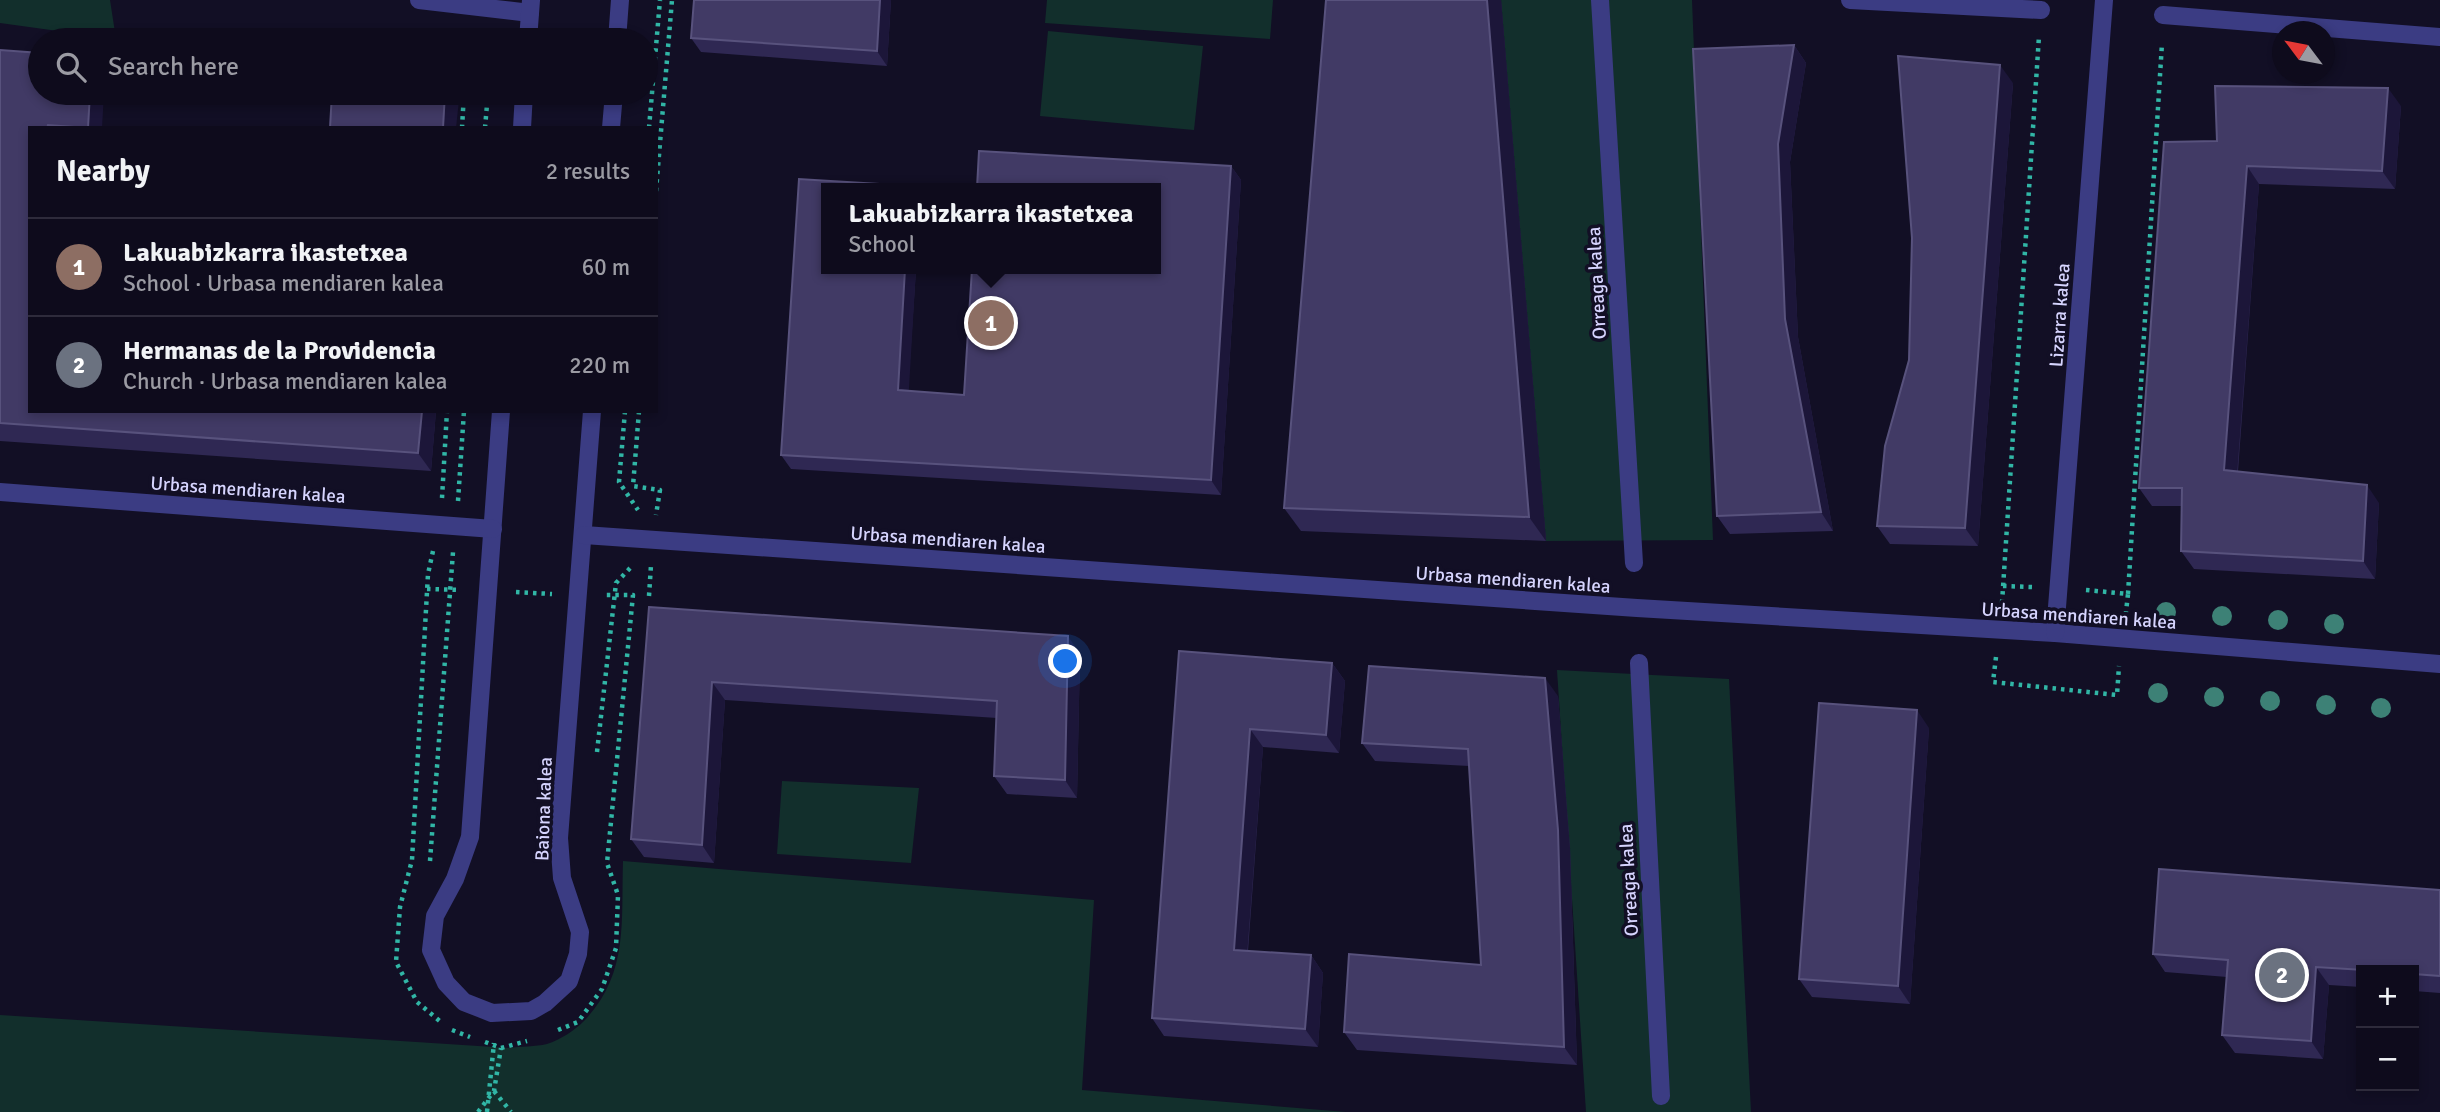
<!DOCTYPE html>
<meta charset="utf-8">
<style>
:root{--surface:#0e0b1c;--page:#1c1929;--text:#f1f3f6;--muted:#9b9ba3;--line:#2e2b3b;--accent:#03effb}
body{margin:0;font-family:Signika,sans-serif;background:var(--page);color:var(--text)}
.controls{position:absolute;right:21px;bottom:21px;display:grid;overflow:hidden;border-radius:0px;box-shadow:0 4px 10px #0003}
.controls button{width:63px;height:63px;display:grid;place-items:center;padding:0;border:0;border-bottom:2px solid var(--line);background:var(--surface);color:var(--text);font:35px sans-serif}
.compass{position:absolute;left:2272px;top:21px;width:63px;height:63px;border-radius:50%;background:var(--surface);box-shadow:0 4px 10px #0003;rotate:302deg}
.you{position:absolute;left:1066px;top:662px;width:24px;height:24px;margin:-18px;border:5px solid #fff;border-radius:50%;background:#1a73e8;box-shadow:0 0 0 10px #1a73e833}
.badge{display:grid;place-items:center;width:46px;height:46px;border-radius:50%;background:var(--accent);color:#fff;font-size:23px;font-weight:700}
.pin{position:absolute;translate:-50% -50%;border:4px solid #fff;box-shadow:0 2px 7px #0006}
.popup{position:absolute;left:821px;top:183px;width:340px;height:91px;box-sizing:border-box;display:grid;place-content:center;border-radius:0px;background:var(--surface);filter:drop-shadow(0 2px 5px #0005);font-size:23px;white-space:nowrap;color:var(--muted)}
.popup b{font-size:26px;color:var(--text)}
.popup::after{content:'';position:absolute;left:50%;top:100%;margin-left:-14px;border:14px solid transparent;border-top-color:var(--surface)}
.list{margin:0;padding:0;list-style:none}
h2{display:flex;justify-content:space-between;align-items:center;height:91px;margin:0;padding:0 28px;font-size:30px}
h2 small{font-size:23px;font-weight:400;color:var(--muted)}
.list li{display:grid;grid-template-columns:46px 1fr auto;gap:21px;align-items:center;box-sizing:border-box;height:98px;padding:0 28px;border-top:2px solid var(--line)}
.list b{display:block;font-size:26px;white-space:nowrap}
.list p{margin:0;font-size:23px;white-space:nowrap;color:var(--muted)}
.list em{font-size:23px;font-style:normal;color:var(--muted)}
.icon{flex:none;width:38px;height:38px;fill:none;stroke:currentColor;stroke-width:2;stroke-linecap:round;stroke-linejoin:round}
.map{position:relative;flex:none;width:2440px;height:1112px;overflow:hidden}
.search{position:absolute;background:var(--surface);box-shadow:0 4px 10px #0003;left:28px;top:28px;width:630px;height:77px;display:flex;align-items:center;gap:18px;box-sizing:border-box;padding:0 24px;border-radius:38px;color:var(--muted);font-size:26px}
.panel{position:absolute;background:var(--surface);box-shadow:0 4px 10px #0003;left:28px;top:126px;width:630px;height:287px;border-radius:0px}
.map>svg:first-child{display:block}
</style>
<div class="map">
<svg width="2440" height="1112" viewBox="0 0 2440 1112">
<rect width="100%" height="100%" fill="#120f25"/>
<!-- green -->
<g fill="#122f2c">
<polygon points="0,0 110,0 116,39 0,23"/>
<polygon points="1047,0 1273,0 1270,39 1045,23"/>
<polygon points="1501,0 1692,0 1713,540 1546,541"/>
<polygon points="1048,31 1203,46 1194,130 1040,116"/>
<polygon points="1557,670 1729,679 1751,1112 1586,1112"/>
<polygon points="782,781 919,788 911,863 777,854"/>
<path d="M623 861 1094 900 1082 1090 1346 1112H0V1015L509 1048C521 1046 535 1047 547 1044 560 1040 575 1030 584 1021 629 974 621 922 623 861Z"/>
</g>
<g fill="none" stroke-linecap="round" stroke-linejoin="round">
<!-- path -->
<g stroke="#31b6a6" stroke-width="4.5" stroke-dasharray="3.5 5" stroke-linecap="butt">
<polyline points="462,128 464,93"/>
<polyline points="485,128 488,93"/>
<polyline points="649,128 660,0"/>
<polyline points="656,191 672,0"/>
<polyline points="625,411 619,482 638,510"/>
<polyline points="639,411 633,486 660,490 656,515"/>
<polyline points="442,498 447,411"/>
<polyline points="458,501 464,411"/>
<polyline points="433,551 428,574 412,860 400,907 396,962 417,1002 442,1023"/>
<polyline points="2003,586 2032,587"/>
<polyline points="427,589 461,590"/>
<polyline points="2086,590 2128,594 2126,612"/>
<polyline points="516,592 552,594"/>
<polyline points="2128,594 2162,43"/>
<polyline points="649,596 651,565"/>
<polyline points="2002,603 2039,36"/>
<polyline points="1996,657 1993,682 2117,695 2119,666"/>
<polyline points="597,752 616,583 633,565"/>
<polyline points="430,861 453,552"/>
<polyline points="452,1030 470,1037"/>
<polyline points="558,1030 578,1022 602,989 616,948 618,895 607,863 633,595 603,595"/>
<polyline points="485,1042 501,1048 527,1041"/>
<polyline points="494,1091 511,1112"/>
<polyline points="478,1112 494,1091 501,1048"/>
<polyline points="487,1112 494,1043"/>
</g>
<!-- minor -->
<g stroke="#3b3c83" stroke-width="18">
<polyline points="419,0 530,13"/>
<polyline points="1600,0 1634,563"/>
<polyline points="1850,0 2041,10"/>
<polyline points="2163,15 2440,37"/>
<polyline points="528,40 531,0"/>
<polyline points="617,40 620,0"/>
<polyline points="522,128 524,93"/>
<polyline points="611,128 614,93"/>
<polyline points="501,411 470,837 455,879 435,916 431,950 446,983 464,1002 492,1013 531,1011 545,1003 569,981 578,954 580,932 562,878 559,838 592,411"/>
<polyline points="0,492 493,529"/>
<polyline points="584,535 1637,608 2055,633 2440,664"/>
<polyline points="2055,633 2104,0"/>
<polyline points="1639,663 1661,1096"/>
</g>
</g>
<!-- trees -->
<g fill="#3d8176">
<circle cx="2166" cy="612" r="10"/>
<circle cx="2222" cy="616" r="10"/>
<circle cx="2278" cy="620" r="10"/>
<circle cx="2334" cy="624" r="10"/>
<circle cx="2158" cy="693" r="10"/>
<circle cx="2214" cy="697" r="10"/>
<circle cx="2270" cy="701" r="10"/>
<circle cx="2326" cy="705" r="10"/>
<circle cx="2381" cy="708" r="10"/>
</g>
<!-- wall -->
<g fill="#2f2853">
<polygon points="694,0 891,0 887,66 701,52 691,38"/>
<polygon points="1326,0 1501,0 1546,541 1301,531 1284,508"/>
<polygon points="1794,45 1806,63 1790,162 1798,337 1833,531 1730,534 1717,516"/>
<polygon points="0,50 102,128 30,128 30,411 436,411 431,471 0,441"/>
<polygon points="2013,83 1978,546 1890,544 1877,526"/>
<polygon points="2401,106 2395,189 2259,184 2238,471 2379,503 2375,579 2194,569 2181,551 2182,506 2152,506 2139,488 2217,141"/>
<polygon points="1231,166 1241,180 1221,495 791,469 781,455 827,269 916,269 908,391 964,395"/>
<polygon points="649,607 1080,654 1077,798 1007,794 994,776 997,718 725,700 714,863 644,857 631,839"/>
<polygon points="1179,651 1332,663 1345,681 1339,753 1263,747 1248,951 1311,955 1323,973 1318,1047 1164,1036 1152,1018"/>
<polygon points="1558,696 1570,848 1577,1065 1357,1050 1344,1032 1481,965 1469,766 1375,761 1362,743"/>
<polygon points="1929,728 1910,1004 1812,997 1799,979"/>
<polygon points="2440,890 2440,993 2414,991 2414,970 2361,970 2361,987 2329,985 2323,1059 2235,1053 2222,1035 2227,977 2165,972 2153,954"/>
</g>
<!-- shaded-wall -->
<g fill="#1c1639">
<polygon points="880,0 891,0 887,66 877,51"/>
<polygon points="1487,0 1501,0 1546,541 1529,517"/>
<polygon points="1794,45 1806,63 1790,162 1798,337 1833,531 1821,512 1785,319 1778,144"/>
<polygon points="2000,65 2013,83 1978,546 1965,528"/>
<polygon points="2388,88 2401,106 2395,189 2382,171"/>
<polygon points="90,93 104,93 102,128 88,128"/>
<polygon points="445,93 453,93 459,100 456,128 443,128"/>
<polygon points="1231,166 1241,180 1221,495 1211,480"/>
<polygon points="2247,166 2259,184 2236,488 2224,470"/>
<polygon points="905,269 916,269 908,405 898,390"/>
<polygon points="422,411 436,411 431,471 418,453"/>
<polygon points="2367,485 2379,503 2375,579 2363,561"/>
<polygon points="1068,636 1080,654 1077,798 1065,780"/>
<polygon points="1332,663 1345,681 1339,753 1326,735"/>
<polygon points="1545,678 1558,696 1570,848 1577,1065 1564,1047"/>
<polygon points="712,682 725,700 714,863 702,845"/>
<polygon points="1917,710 1929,728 1910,1004 1898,986"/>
<polygon points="1250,729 1263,747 1246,968 1234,950"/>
<polygon points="1311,955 1323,973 1318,1047 1305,1029"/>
<polygon points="2316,967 2329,985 2323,1059 2311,1041"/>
</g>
<!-- building -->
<g fill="#413a65" stroke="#58527d" stroke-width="2">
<polygon points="694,0 880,0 877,51 691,38"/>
<polygon points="1326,0 1487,0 1529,517 1284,508"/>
<polygon points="1794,45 1778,144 1785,319 1821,512 1717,516 1693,49"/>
<polygon points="0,50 40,53 40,93 90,93 88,128 48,125 47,128 30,128 30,411 422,411 418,453 0,423"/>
<polygon points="1898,56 2000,65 1965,528 1877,526 1885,446 1909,360 1912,238"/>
<polygon points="2215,86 2388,88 2382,171 2247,166 2224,470 2367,485 2363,561 2181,551 2182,488 2139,488 2164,142 2217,141"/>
<polygon points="332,93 445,93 443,128 330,128"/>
<polygon points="979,151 1231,166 1211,480 781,455 799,179 911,186 910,188 827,188 827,269 905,269 898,390 964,395 972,269 1156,269 1156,188 977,188"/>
<polygon points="649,607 1068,636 1065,780 994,776 997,701 712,682 702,845 631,839"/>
<polygon points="1179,651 1332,663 1326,735 1250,729 1234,950 1311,955 1305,1029 1152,1018"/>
<polygon points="1369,666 1545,678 1558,830 1564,1047 1344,1032 1349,954 1481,965 1468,749 1362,743"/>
<polygon points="1819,703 1917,710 1898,986 1799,979"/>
<polygon points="2159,869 2440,890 2440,976 2414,974 2414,970 2364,970 2316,967 2311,1041 2222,1035 2228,960 2153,954"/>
</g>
<g text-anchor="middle" stroke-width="7" stroke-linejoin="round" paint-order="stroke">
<!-- street labels -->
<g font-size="19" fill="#d6d4fe" stroke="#120f25">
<text transform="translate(1596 283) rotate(-93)" y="7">Orreaga kalea</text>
<text transform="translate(2059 315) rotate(-86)" y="7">Lizarra kalea</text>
<text transform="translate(248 489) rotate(4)" y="7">Urbasa mendiaren kalea</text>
<text transform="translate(948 539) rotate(4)" y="7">Urbasa mendiaren kalea</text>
<text transform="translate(1513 579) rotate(4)" y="7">Urbasa mendiaren kalea</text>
<text transform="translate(2079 615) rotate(4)" y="7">Urbasa mendiaren kalea</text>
<text transform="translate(543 809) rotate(-88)" y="7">Baiona kalea</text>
<text transform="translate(1628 880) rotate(-93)" y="7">Orreaga kalea</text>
</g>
</g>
</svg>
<div class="controls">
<button>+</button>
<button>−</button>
</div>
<svg class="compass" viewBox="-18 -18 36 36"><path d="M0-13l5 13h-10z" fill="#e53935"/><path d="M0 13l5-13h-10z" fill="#9b9ba3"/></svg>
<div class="you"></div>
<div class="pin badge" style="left:991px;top:323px;background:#8d6e63">1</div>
<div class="popup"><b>Lakuabizkarra ikastetxea</b>School</div>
<div class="pin badge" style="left:2282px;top:975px;background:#6b7280">2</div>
<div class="search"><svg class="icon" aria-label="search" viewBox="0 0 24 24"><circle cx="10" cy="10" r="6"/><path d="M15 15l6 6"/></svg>Search here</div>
<section class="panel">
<h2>Nearby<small>2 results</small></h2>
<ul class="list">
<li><span class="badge" style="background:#8d6e63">1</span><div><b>Lakuabizkarra ikastetxea</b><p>School · Urbasa mendiaren kalea</p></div><em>60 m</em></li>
<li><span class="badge" style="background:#6b7280">2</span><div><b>Hermanas de la Providencia</b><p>Church · Urbasa mendiaren kalea</p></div><em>220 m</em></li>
</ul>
</section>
</div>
